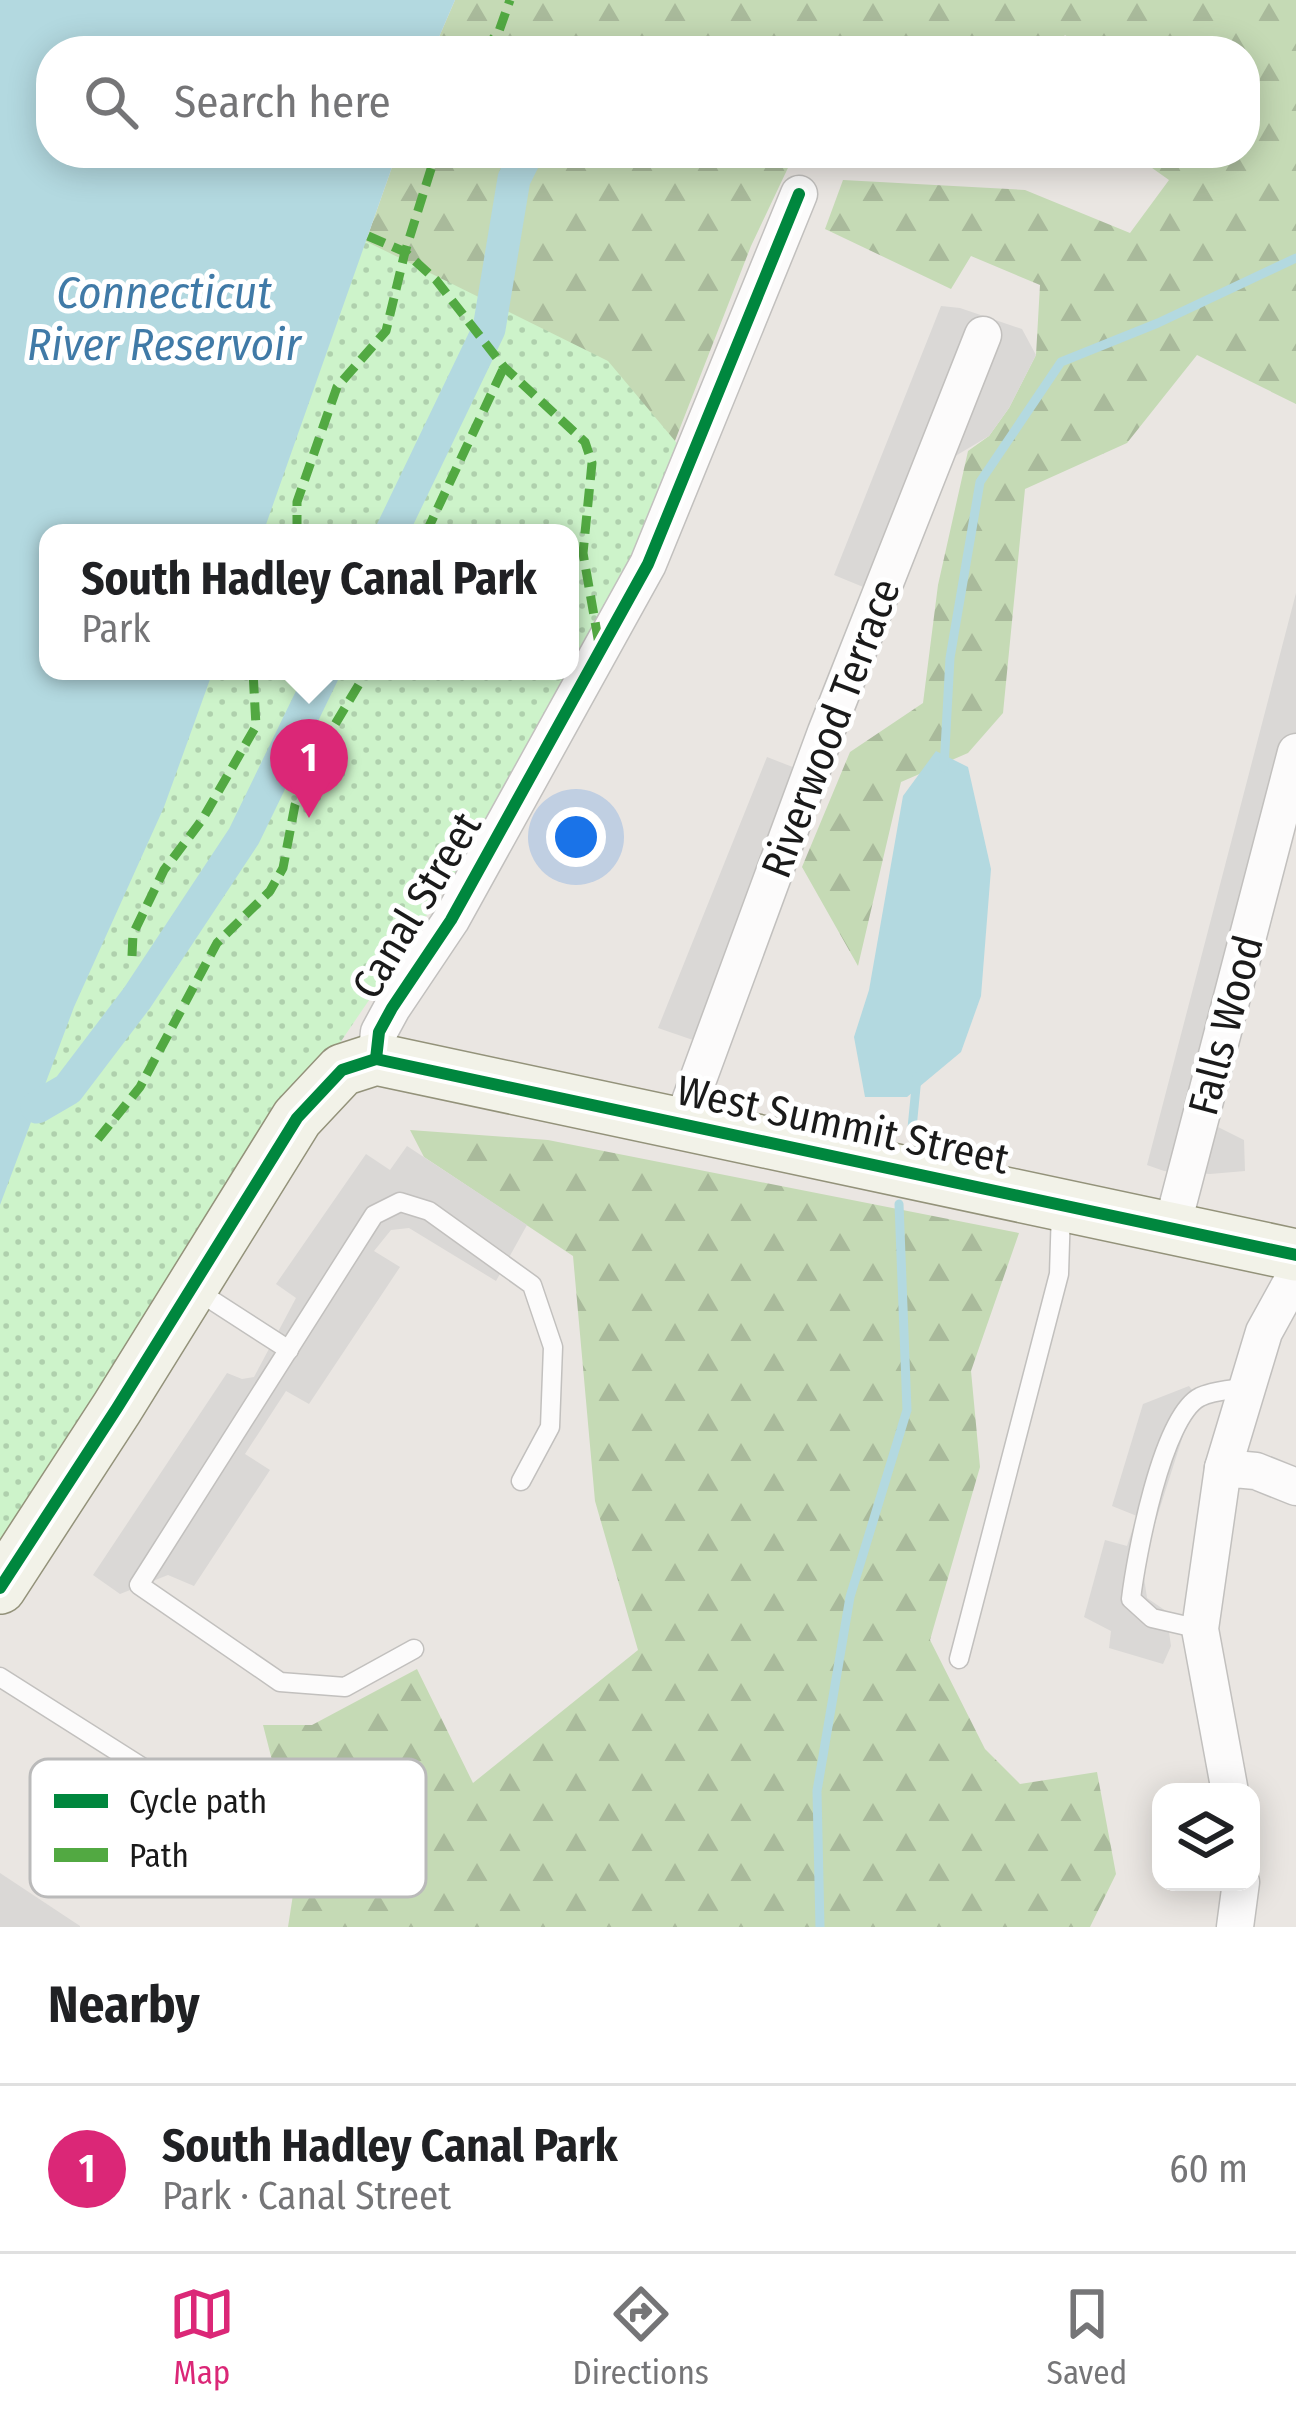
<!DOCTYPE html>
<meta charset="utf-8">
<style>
:root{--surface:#fff;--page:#f6f6f6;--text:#202124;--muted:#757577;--line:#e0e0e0;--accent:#db2777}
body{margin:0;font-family:"Fira Sans Condensed",sans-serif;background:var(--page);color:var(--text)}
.controls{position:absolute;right:36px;bottom:36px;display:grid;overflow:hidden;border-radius:24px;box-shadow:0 6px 30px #0003}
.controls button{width:108px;height:108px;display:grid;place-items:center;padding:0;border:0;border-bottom:3px solid var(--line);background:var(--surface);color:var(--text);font:60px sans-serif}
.you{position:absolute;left:576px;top:837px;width:42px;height:42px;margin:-30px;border:9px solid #fff;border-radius:50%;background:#1a73e8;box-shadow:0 0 0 18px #1a73e833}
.badge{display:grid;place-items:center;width:78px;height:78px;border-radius:50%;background:var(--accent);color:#fff;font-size:39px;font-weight:700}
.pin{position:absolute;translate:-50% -99px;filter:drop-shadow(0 3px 6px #0008)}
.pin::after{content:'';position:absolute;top:63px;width:42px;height:36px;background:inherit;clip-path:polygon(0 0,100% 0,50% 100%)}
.popup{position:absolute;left:39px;top:524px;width:540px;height:156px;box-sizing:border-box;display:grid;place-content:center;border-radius:24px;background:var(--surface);filter:drop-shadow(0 3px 9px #0005);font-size:39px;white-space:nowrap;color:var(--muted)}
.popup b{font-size:45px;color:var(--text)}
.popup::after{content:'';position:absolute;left:50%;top:100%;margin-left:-24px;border:24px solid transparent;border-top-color:var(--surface)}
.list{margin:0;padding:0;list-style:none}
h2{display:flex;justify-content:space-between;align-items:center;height:156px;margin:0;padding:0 48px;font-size:51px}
h2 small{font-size:39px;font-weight:400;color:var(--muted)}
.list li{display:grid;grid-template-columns:78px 1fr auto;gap:36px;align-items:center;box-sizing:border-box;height:168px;padding:0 48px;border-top:3px solid var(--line)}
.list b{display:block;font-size:45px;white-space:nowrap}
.list p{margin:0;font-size:39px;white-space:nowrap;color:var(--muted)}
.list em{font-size:39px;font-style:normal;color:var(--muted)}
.icon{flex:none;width:66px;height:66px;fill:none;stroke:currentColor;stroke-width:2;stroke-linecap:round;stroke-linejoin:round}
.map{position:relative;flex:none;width:1296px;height:1927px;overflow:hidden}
.search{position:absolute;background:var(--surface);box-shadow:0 6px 30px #0003;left:36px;right:36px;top:36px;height:132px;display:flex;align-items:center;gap:30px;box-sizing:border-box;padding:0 42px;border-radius:48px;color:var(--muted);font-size:45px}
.sheet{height:324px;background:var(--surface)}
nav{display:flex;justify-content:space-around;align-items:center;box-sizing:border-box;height:168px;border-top:3px solid var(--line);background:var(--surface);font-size:33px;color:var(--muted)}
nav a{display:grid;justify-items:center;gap:6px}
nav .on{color:var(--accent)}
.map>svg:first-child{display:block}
</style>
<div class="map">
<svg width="1296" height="1927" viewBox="0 0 1296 1927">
<defs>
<pattern id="forest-firs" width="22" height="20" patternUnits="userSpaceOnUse" patternTransform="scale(3)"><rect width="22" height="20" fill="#c5dab5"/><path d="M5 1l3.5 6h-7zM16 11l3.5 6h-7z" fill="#a9ba9b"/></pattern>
<pattern id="park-dots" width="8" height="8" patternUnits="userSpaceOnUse" patternTransform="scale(3)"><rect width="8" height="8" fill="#cdf3ca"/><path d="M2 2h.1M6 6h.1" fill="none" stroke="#afd0ad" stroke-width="1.8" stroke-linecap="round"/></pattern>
</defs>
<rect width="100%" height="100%" fill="#eae6e2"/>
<!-- forest -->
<g fill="url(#forest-firs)">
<polygon points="455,0 1296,0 1296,404 1197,355 1127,443 1025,489 1003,713 968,753 901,782 858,966 802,867 850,752 923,703 938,585 968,451 989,436 1009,408 1036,355 1040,285 971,256 951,289 825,229 843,180 1025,190 1130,233 1169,180 1131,153 1245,153 1245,51 1087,51 1065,35 1051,51 957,51 938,37 887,51 433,51"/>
<polygon points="397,153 795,153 751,246 630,556 570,533 263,533"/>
<polygon points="410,1130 548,1140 1019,1233 971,1371 980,1467 930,1640 985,1749 1020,1784 1097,1772 1116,1874 1090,1927 288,1927 298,1862 263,1725 312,1725 417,1669 473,1783 638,1650 595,1501 573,1256 424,1157"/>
</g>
<!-- park -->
<polygon fill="url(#park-dots)" points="331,224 608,361 691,460 573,700 208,1237 0,1587 0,1201 180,671 570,671 570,533 229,533"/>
<!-- parking -->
<g fill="#dad8d6">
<polygon points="941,306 960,308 1022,329 1036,355 1009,408 989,436 952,458 895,600 834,575"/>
<polygon points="1296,593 1296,822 1216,1126 1244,1140 1245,1171 1210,1174 1164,1171 1147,1165"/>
<polygon points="767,757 826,780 722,1050 658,1028"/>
<polygon points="407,1146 527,1225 496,1281 409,1228 391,1230 374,1251 400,1267 309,1404 286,1391 245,1454 270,1470 194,1586 168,1575 120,1594 93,1575 227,1373 242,1379 254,1377 296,1298 276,1284 366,1154 390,1170"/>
<polygon points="1189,1386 1203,1405 1187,1423 1142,1564 1147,1598 1166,1611 1171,1646 1163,1664 1109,1648 1111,1631 1084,1617 1105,1540 1127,1546 1137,1516 1112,1506 1143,1404"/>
<polygon points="0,1873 80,1926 80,1927 0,1927"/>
</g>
<!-- water -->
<g fill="#b3d9e0">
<polygon points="0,0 455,0 433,51 51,51 51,153 397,153 263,533 48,533 48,671 213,671 164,807 74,1007 0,1205"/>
<polygon points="936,751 968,767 991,869 981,996 961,1052 907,1097 865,1097 854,1037 869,990 903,796"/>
</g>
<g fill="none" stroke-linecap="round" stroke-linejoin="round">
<!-- stream -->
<g stroke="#b3d9e0" stroke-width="9">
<polyline points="944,768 950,658 980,482 1061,362 1158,323 1296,258"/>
<polyline points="912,1128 917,1077"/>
<polyline points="820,1927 817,1791 850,1597 907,1410 899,1204"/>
</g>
<!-- canal -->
<g stroke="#b3d9e0" stroke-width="33">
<polyline points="391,533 489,329 514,179 527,153"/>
<polyline points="37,1107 68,1089 137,998 244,836 324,671"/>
</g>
<!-- lane casing -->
<g stroke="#c2c0be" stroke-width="21">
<g id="lane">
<polyline points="196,1290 289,1350"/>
<path d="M1200 1629 1152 1618 1131 1599C1136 1557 1162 1416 1200 1397 1213 1390 1233 1390 1247 1387"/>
<polyline points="414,1649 345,1687 280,1682 139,1585 374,1215 400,1202 429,1211 532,1285 553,1347 550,1427 521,1481"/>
<polyline points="959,1659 1059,1274 1061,1210"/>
<polyline points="0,1677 175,1788"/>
</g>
</g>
<!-- street casing -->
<g stroke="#c2c0be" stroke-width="39">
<g id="street">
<polyline points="376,1059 379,1032 392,1008 451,920 648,564 799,194"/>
<polyline points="682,1123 826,732 983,335"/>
<polyline points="1172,1227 1296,752"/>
<polyline points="1223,1468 1264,1332 1296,1274"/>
<polyline points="1230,1792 1200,1629 1223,1468 1256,1471 1296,1487"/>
<polyline points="1235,1927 1241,1882"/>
</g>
</g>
<!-- secondary casing -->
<g stroke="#93927a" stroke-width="54">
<polyline id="secondary" points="0,1588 117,1408 297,1118 342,1070 376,1059 1296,1255"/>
</g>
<!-- lane -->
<use href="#lane" stroke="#fcfbfb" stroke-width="18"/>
<!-- street -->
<use href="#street" stroke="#fcfbfb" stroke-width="36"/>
<!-- secondary -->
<use href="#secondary" stroke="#f2f2e8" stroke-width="51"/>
<!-- quiet -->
<g stroke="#52a942" stroke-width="9" stroke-dasharray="18 9" stroke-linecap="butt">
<polyline points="483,51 499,31 510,0"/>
<polyline points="368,236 405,252 436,280 504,367 585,442 592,463 583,553 600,650"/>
<polyline points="297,533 297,502 337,387 386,331 405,252 436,153"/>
<polyline points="426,533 504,367"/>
<polyline points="132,956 133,934 164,870 202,820 256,726 253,671"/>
<polyline points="98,1139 140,1087 217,943 270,891 283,868 295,805 319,751 367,671"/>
</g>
<!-- cycleway casing -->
<g stroke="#fff" stroke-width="20">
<g id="cycleway">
<polyline points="376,1059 379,1032 392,1008 451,920 648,564 799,194"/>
<polyline points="0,1588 117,1408 297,1118 342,1070 376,1059 1296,1255"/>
</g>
</g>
<!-- cycleway -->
<use href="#cycleway" stroke="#00873e" stroke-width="12"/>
</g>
<g text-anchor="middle" stroke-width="10" stroke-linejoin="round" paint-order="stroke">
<!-- street labels -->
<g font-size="42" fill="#1a1a1a" stroke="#fff">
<text transform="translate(830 728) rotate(-69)" y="15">Riverwood Terrace</text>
<text transform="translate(416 905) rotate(-59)" y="15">Canal Street</text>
<text transform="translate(1225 1025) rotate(-75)" y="15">Falls Wood</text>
<text transform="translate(843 1124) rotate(12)" y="15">West Summit Street</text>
</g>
<!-- water labels -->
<g font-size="45" font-style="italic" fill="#407aa7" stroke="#fff">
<text x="164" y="308">Connecticut<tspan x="164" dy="52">River Reservoir</tspan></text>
</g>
</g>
<!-- legend -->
<rect x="30" y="1759" width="396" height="138" rx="18" fill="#fff" stroke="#bababa" stroke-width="3"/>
<rect x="54" y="1794" width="54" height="14" fill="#00873e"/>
<rect x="54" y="1848" width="54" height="14" fill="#52a942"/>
<g font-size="33" fill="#1a1a1a">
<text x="129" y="1813">Cycle path</text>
<text x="129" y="1867">Path</text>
</g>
</svg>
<div class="controls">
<button><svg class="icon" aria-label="layers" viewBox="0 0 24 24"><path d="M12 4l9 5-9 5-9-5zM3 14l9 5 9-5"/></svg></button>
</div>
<div class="you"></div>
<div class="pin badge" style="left:309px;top:818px">1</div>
<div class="popup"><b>South Hadley Canal Park</b>Park</div>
<div class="search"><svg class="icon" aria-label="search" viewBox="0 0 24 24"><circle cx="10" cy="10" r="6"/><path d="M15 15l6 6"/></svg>Search here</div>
</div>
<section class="sheet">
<h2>Nearby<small></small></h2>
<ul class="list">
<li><span class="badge">1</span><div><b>South Hadley Canal Park</b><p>Park · Canal Street</p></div><em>60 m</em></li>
</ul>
</section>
<nav>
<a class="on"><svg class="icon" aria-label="map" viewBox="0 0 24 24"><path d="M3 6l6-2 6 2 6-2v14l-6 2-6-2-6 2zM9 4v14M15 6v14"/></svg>Map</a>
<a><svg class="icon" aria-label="directions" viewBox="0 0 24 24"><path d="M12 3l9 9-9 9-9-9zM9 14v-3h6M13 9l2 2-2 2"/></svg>Directions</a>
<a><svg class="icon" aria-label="saved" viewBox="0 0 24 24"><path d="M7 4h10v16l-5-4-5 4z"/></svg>Saved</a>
</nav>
